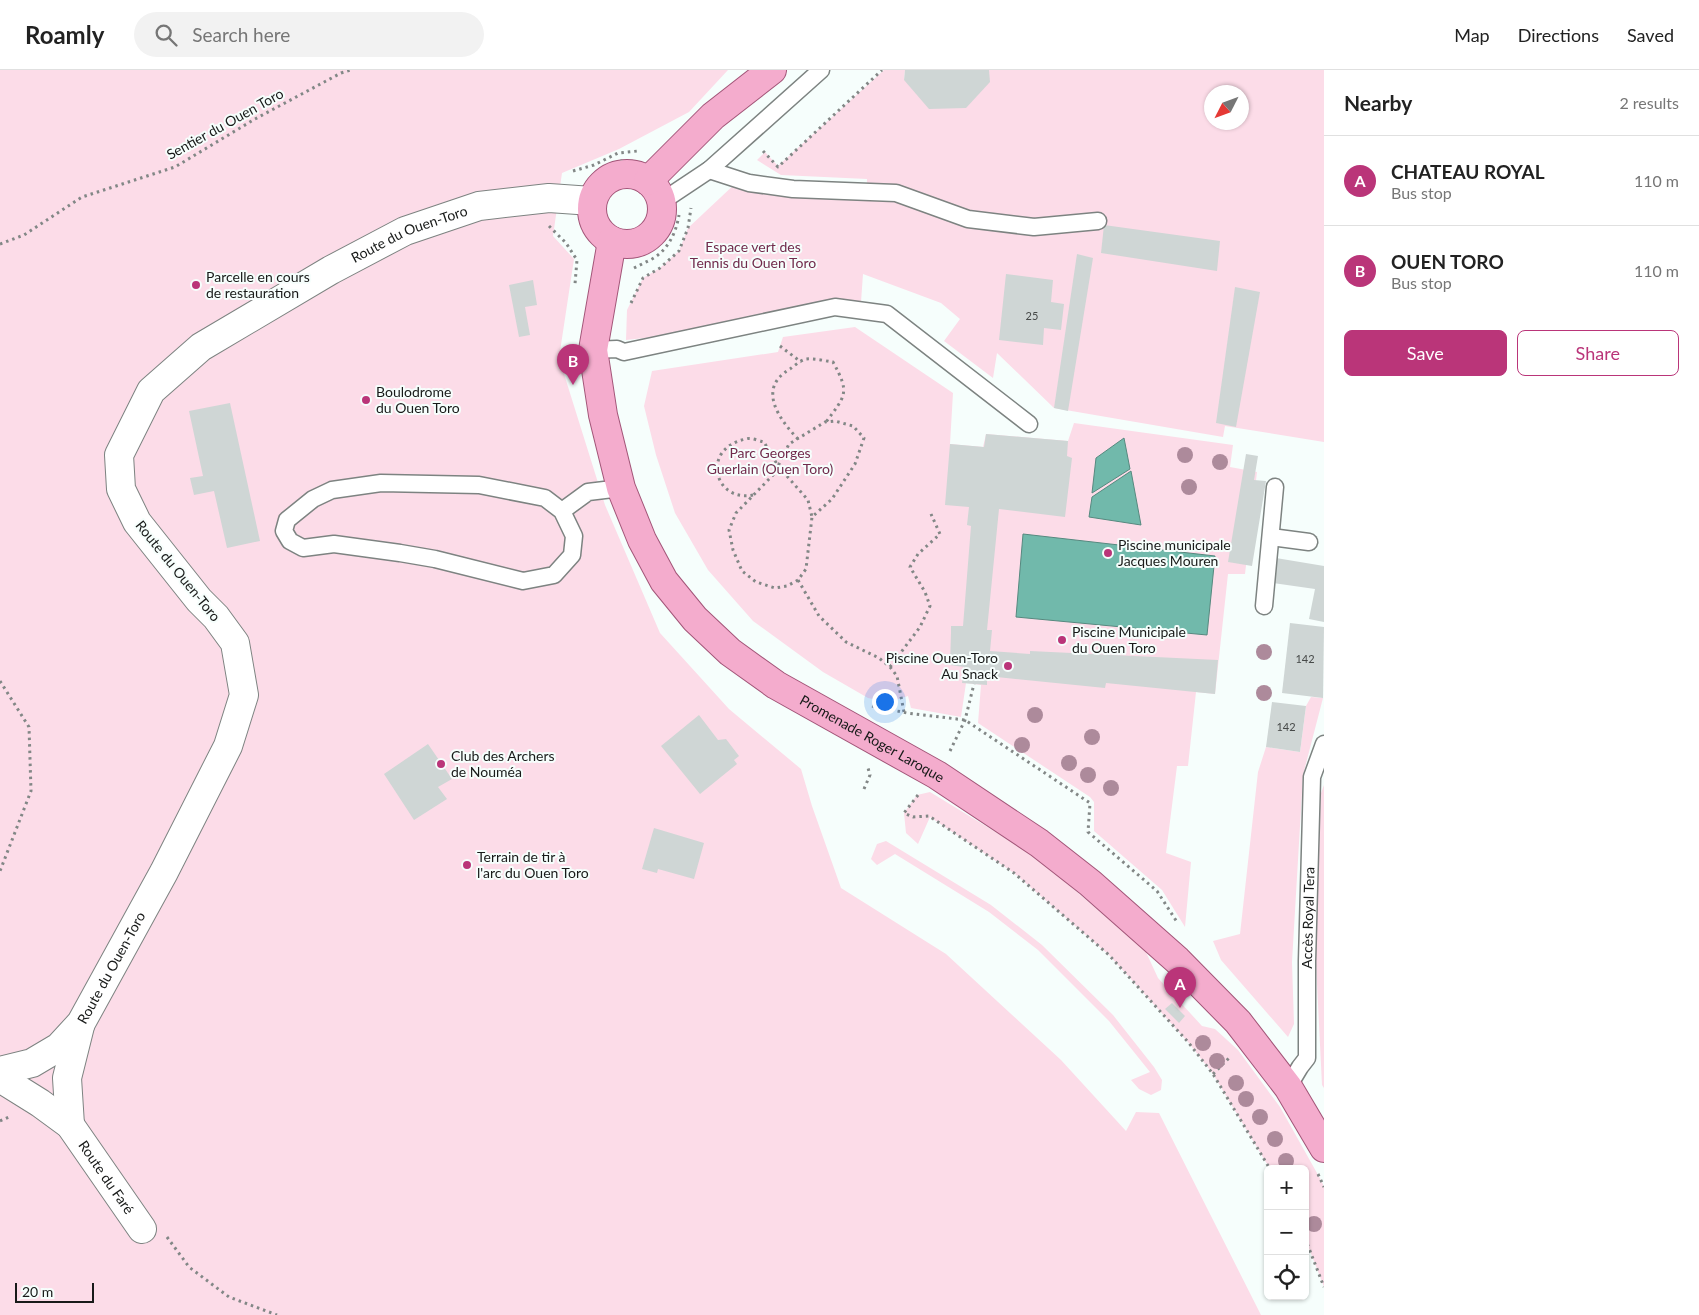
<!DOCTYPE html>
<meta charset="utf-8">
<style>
:root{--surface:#fff;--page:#f2f2f2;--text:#222;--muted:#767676;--line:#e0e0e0;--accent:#ba3579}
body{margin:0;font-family:Lato,sans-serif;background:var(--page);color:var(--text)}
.controls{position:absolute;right:15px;bottom:15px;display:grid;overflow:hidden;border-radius:8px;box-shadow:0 1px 4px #0004}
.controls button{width:45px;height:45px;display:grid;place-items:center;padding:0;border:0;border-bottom:1px solid var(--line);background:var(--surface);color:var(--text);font:25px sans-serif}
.compass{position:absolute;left:1204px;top:15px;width:45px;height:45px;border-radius:50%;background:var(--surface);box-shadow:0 1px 4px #0004;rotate:228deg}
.scale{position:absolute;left:15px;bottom:12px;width:79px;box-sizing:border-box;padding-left:5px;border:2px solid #181a19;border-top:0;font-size:14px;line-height:18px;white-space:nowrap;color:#181a19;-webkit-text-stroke:4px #f6fefc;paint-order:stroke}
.you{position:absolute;left:884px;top:631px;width:18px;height:18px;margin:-12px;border:4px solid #fff;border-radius:50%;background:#1a73e8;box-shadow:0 0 0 8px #1a73e833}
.badge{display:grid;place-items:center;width:32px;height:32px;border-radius:50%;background:var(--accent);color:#fff;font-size:16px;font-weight:700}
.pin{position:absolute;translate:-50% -41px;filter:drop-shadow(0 1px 2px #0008)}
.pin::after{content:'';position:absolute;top:26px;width:18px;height:15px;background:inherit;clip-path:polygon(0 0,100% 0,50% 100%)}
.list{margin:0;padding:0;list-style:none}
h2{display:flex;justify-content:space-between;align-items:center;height:65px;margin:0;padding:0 20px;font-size:21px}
h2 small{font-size:16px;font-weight:400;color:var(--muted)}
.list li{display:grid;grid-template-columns:32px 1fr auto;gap:15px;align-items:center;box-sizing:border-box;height:90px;padding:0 20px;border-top:1px solid var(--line)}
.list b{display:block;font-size:19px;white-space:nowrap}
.list p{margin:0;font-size:16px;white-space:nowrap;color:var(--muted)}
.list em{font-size:16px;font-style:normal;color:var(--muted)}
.actions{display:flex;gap:10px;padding:15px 20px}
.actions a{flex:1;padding:11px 0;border:1px solid var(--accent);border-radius:8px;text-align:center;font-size:18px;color:var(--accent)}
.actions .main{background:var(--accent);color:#fff}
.icon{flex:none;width:28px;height:28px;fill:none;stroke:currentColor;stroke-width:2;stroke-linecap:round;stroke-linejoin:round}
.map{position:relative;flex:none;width:1324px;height:1245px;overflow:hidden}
header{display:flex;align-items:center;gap:30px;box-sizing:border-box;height:70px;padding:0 25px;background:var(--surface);border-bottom:1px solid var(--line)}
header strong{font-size:24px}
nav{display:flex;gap:28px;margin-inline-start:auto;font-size:18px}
.search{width:350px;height:45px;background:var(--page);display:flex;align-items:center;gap:12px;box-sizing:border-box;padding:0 18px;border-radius:28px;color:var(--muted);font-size:19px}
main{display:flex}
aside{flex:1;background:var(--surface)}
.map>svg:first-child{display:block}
</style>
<header>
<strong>Roamly</strong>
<div class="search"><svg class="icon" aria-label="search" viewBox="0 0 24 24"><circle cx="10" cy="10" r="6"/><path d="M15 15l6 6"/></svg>Search here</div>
<nav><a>Map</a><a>Directions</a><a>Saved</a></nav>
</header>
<main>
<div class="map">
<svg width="1324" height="1245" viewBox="0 0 1324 1245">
<rect width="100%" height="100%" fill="#f6fefc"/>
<!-- green -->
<g fill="#fcdce8" fill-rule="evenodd">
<polygon points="0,0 728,0 689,42 619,79 562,103 553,166 574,189 559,288 605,435 660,563 729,639 801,699 812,736 841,818 946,884 1061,990 1126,1061 1136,1042 1159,1043 1261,1245 0,1245"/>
<path d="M884 0H905L904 10 989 0H1324V372L1225 356 1223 367 1054 338 997 283 993 308 944 271 960 249 941 233 863 204 861 232 672 265 626 270 627 240 643 208 660 198 679 181 688 158 737 112 866 129 867 109 781 105 757 90 765 82 778 96ZM1212 22H1242V52H1212Z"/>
<polygon points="855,257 953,323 950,374 983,377 986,364 1068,371 1074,353 1233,375 1230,397 1257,402 1245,504 1228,504 1215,624 1196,622 1188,696 1177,696 1166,783 1191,792 1185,857 1162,820 1094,761 1094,732 1090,727 978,653 981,615 966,613 961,647 911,638 908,626 889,632 868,628 823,602 753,551 708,500 675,443 656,385 644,336 652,301 778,282 783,267"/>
<polygon points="1311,627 1323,628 1303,705 1292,892 1294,954 1288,967 1221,890 1213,871 1240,864 1258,702 1266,677 1300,682 1306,636"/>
<polygon points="1324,715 1324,1018 1322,1015 1314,853 1320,726"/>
<polygon points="930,722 1035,786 1145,880 1158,908 1202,956 1215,959 1238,980 1280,1037 1322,1112 1324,1117 1324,1217 1305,1168 1305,1099 1270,1099 1213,1004 1188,972 1109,885 1014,803 930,747 918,774 906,763 904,743 917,725"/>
<polygon points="886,771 991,835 1042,875 1113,945 1154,997 1162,1010 1161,1020 1151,1025 1139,1019 1131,1010 1150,1002 1109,951 1038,880 989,842 895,784 877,795 871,789 877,774"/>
</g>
<!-- water -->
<g fill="#71b9ab" stroke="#56897f">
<polygon points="1124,368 1130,399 1092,423 1096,388"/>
<polygon points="1131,401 1141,455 1089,447 1092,427"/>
<polygon points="1023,464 1215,486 1207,565 1016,547"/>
</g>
<!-- building -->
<g fill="#cfd6d5">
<polygon points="905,0 989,0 990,12 966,38 929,39 904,10"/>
<polygon points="1104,155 1220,171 1217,201 1101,183"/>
<polygon points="1077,184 1093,188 1068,341 1054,338"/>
<polygon points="1006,204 1053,210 1051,232 1064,234 1061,260 1044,258 1043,275 999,270"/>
<polygon points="533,210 537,235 525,237 530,265 519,267 509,215"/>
<polygon points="1235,217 1260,222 1236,357 1216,353"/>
<polygon points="230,333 260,471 227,478 214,421 194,425 190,408 203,406 189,341"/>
<polygon points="986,364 1068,371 1067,386 1072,388 1065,447 999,439 987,560 992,560 990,581 1030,584 1030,581 1218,590 1215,624 1106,613 1105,618 987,606 987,615 962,613 964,597 950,595 951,563 951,556 963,556 971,456 967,455 969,437 945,435 950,374 984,377"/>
<polygon points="1246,384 1258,386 1254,410 1266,411 1252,496 1228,492"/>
<polygon points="1276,488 1324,496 1324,552 1309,549 1315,519 1273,513"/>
<polygon points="1290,553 1324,557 1323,628 1282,623"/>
<polygon points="1272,632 1306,636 1300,682 1266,677"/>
<polygon points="699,645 718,670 726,669 739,686 734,690 737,694 700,724 661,676"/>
<polygon points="428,674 452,709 438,717 447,729 414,750 384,704"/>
<polygon points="654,758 704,773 694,809 658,799 657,803 642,799"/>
<polygon points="1172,933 1185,946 1179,953 1165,939"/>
</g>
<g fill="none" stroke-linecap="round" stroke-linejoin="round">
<!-- service casing -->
<g stroke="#7d8381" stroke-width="19">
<g id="service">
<polyline points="709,100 749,113 793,119 896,123 968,149 1034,157 1098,151"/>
<polyline points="661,132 709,100 821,0"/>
<polyline points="593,280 617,279 624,282 835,237 887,244 1029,354"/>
<polyline points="562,441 574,466 572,485 554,505 523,511 435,489 400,483 334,474 303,478 290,471 284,461 287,450 313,429 332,420 381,413 479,415 545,428 562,441 588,422 621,418"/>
<polyline points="1271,467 1309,472"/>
<polyline points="1264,536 1275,417"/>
<path id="s1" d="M1288 1017 1300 997 1307 988V891L1312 707 1324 674"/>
</g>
</g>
<!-- minor casing -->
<g stroke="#7d8381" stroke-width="30">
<g id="minor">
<path id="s2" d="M0 1001 32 993 59 977 81 953 164 802 228 676 244 625 235 573 216 547 199 530 137 452 121 419 119 385 151 321 201 277 331 200 405 161 479 136 549 128 592 131"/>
<path id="s3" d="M0 1008 40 1033 70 1055 142 1159"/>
<polyline points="70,1055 67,1008 80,956"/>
</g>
</g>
<!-- primary casing -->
<g stroke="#a25578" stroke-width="30">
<g id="primary">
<circle cx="627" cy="139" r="35"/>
<polyline points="648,111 713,46 772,0"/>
<path id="s4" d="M612 171 593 280 603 345 621 418 642 470 664 511 695 549 730 582 776 615 937 705 1039 773 1090 813 1177 890 1238 952 1288 1017 1324 1078"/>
</g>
</g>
<!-- path -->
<g stroke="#828786" stroke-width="3" stroke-dasharray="2.5 4" stroke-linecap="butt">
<polyline points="763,81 778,97 882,0"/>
<polyline points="573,101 594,95 618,83 638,81"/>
<polyline points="598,104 621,91 628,93"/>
<polyline points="549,156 566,173 577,190 575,214"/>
<polyline points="0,174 24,165 82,127 175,97 255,49 341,3 351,0"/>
<path d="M634 198C640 195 646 192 652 189 668 180 676 163 679 145"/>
<polyline points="631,233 643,208 660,198 679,181 688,158 691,138"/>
<polyline points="780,276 801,292"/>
<path d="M798 369C778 348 757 318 790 299 794 296 801 290 806 289 815 288 825 291 833 292 850 323 846 325 826 352"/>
<path d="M753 425C714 433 700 378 746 369 751 367 759 371 764 372L778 396 808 430 812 447"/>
<polyline points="798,510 787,516 775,518 756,512 742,501 733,480 729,460 736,443 774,404 789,374 825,352 835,351 853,356 864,368 855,394 832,429 812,447 806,499 798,510 819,546 846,572 879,588 890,597 897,606 904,642"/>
<polyline points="890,597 920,557 930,536 925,522 910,497 918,484 940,464 931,444"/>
<polyline points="0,611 29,657 31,721 0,801"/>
<polyline points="872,636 907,643 965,650 1090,733 1088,762 1157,821 1177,852"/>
<polyline points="950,681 965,650 974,614"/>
<polyline points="864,719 870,705 868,698"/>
<polyline points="918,725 904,743 913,747 929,746 1014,803 1109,885 1188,972 1213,1004 1270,1099"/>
<polyline points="1213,1004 1230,987"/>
<polyline points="0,1051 11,1046"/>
<polyline points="1318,1104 1324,1117"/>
<polyline points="167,1167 189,1197 229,1227 277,1245"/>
<polyline points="1305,1168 1324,1217"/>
</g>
<!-- service -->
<use href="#service" stroke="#fff" stroke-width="16"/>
<!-- minor -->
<use href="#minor" stroke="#fff" stroke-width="28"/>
<!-- primary -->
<use href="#primary" stroke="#f4accd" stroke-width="28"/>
</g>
<!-- trees -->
<g fill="#ad8a9b">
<circle cx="1185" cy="385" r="8"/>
<circle cx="1220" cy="392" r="8"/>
<circle cx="1189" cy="417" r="8"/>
<circle cx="1264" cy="582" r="8"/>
<circle cx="1264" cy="623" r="8"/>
<circle cx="1035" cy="645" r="8"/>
<circle cx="1092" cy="667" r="8"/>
<circle cx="1022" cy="675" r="8"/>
<circle cx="1069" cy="693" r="8"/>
<circle cx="1088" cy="705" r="8"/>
<circle cx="1111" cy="718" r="8"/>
<circle cx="1203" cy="973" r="8"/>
<circle cx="1217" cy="991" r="8"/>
<circle cx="1236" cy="1013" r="8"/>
<circle cx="1246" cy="1029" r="8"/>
<circle cx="1260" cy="1047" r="8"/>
<circle cx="1275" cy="1069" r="8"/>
<circle cx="1286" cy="1091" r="8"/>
<circle cx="1314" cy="1154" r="8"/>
</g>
<!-- markers -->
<g fill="#ba3579" stroke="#f6fefc" stroke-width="2">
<circle cx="196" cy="215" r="5"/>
<circle cx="366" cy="330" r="5"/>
<circle cx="1108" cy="483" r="5"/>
<circle cx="1062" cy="570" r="5"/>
<circle cx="1008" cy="596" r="5"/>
<circle cx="441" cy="694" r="5"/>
<circle cx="467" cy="795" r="5"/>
</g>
<g text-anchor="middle" stroke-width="4" stroke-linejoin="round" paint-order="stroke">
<!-- number labels -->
<g font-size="11" fill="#464948">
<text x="1032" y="250">25</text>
<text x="1305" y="593">142</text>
<text x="1286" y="661">142</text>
</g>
<!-- street labels -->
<g font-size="14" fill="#181a19" stroke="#f6fefc">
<text transform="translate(225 54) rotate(-29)" y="5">Sentier du Ouen Toro</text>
<text dy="5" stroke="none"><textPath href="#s2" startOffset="1119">Route du Ouen-Toro</textPath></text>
<text transform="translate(178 501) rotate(51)" y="5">Route du Ouen-Toro</text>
<text dy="5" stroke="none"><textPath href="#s4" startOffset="618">Promenade Roger Laroque</textPath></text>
<text dy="5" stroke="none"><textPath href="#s1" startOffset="175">Accès Royal Tera</textPath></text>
<text dy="5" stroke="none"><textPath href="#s2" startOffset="160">Route du Ouen-Toro</textPath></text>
<text dy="5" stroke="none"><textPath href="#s3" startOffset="148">Route du Faré</textPath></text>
</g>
<!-- park labels -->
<g font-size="14" fill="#712b4c" stroke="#f6fefc">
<text x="753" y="182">Espace vert des<tspan x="753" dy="16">Tennis du Ouen Toro</tspan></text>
<text x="770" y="388">Parc Georges<tspan x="770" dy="16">Guerlain (Ouen Toro)</tspan></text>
</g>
<!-- poi labels -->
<g font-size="14" fill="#181a19" stroke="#f6fefc" text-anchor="start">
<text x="206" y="212">Parcelle en cours<tspan x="206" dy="16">de restauration</tspan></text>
<text x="376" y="327">Boulodrome<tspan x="376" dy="16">du Ouen Toro</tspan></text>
<text x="1118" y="480">Piscine municipale<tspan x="1118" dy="16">Jacques Mouren</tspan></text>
<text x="1072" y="567">Piscine Municipale<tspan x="1072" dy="16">du Ouen Toro</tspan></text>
<text x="998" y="593" text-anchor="end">Piscine Ouen-Toro<tspan x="998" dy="16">Au Snack</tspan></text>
<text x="451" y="691">Club des Archers<tspan x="451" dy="16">de Nouméa</tspan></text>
<text x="477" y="792">Terrain de tir à<tspan x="477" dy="16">l'arc du Ouen Toro</tspan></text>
</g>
</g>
</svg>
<div class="controls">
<button>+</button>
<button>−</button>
<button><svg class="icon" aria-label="locate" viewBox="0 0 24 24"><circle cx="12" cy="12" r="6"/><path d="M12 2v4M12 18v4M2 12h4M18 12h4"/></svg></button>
</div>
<svg class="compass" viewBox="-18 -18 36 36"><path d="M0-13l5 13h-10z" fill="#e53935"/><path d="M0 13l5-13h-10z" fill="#767676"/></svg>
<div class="scale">20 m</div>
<div class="you"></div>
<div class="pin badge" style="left:1180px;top:938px">A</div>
<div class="pin badge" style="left:573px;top:315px">B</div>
</div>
<aside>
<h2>Nearby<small>2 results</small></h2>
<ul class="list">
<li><span class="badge">A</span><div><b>CHATEAU ROYAL</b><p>Bus stop</p></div><em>110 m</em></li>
<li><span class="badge">B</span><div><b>OUEN TORO</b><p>Bus stop</p></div><em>110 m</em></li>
</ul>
<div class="actions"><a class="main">Save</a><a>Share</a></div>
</aside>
</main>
